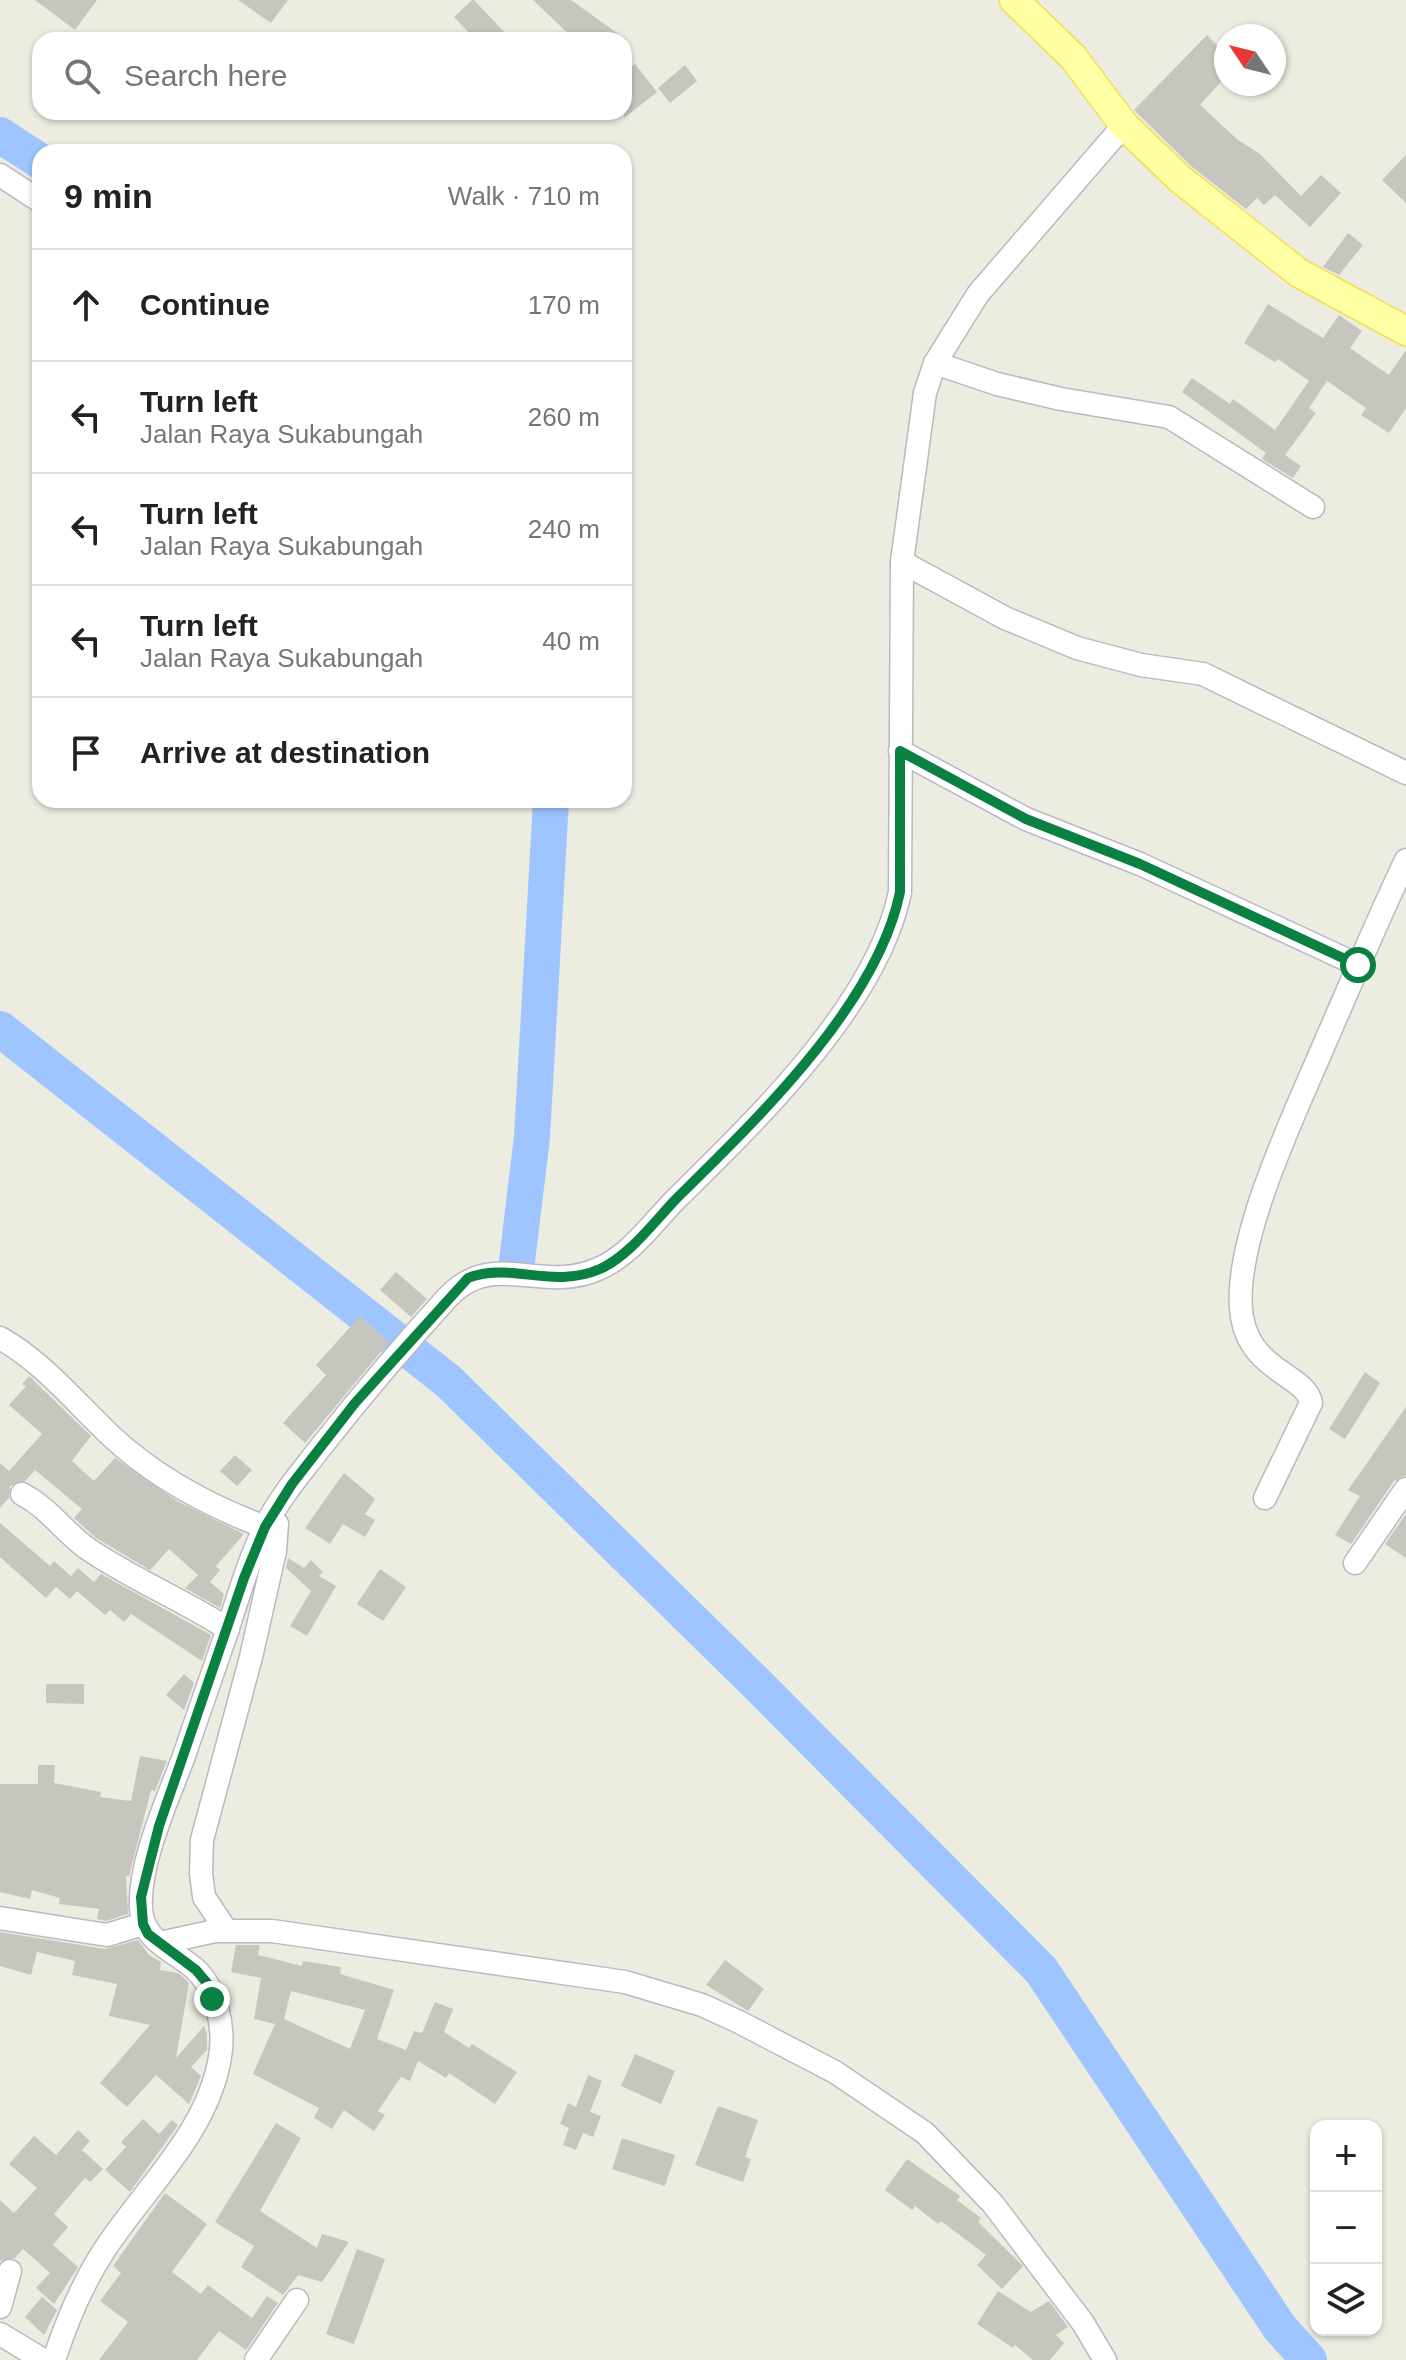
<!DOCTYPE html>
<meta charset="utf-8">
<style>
:root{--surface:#fff;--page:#f6f6f6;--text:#222;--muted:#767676;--line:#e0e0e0}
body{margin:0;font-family:Arial,sans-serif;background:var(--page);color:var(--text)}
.controls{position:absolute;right:24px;bottom:24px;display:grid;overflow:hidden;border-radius:16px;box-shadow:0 2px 6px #0004}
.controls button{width:72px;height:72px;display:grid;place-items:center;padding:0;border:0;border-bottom:2px solid var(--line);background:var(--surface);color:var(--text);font:40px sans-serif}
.compass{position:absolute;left:1214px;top:24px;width:72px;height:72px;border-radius:50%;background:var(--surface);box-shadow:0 2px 6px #0004;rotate:305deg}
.stop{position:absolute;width:24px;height:24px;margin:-18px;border:6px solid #0b8043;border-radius:50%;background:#fff}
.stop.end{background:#0b8043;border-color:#fff;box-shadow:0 2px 8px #0008}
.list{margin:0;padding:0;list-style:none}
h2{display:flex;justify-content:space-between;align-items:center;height:104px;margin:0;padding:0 32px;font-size:34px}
h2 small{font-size:26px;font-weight:400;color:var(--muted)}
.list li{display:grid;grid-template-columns:52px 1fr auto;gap:24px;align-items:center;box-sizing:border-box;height:112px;padding:0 32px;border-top:2px solid var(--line)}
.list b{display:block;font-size:30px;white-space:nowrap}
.list p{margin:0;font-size:26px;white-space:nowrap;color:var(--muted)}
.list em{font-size:26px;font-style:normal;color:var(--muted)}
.icon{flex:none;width:44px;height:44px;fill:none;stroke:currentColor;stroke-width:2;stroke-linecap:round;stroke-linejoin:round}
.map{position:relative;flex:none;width:1406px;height:2360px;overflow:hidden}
.search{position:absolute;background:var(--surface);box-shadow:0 2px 6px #0004;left:32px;top:32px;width:600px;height:88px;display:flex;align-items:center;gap:20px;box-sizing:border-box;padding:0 28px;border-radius:24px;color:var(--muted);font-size:30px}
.panel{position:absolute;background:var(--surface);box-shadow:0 2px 6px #0004;left:32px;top:144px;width:600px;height:664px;border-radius:24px}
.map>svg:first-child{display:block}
</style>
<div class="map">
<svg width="1406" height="2360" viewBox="0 0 1406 2360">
<rect width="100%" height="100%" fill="#edece1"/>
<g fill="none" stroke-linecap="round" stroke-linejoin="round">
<!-- river -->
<g stroke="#9ec5ff" stroke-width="36">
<polyline points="0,135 40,161"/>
<polyline points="0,1029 448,1381 759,1686 1041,1970 1280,2328 1309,2360"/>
<polyline points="517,1261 532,1137 551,800"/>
</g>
</g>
<!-- building -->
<g fill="#c7c6be" fill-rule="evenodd">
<polygon points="35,0 97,0 75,30"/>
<polygon points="238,0 288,0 271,23"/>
<polygon points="472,0 474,0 512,40 476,40 454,17"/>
<polygon points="533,0 571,0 627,40 575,40"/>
<polygon points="1207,35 1226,54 1226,76 1200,105 1238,140 1260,154 1301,196 1321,175 1341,193 1310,227 1275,195 1264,205 1257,198 1246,209 1191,166 1134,110"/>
<polygon points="635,64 657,92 624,118 624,72"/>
<polygon points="685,65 697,81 670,103 658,88"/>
<polygon points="1406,155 1406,203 1382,180"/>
<polygon points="1348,233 1363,245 1339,275 1323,267"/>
<polygon points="1268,304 1323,338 1339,315 1362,331 1350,348 1389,375 1406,350 1406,408 1389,433 1361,415 1366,408 1327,381 1309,408 1316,413 1285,455 1301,466 1293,478 1262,459 1266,453 1182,392 1192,378 1230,404 1233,399 1275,430 1309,381 1278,359 1275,362 1244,343"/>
<polygon points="396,1272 427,1299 411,1317 380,1290"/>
<polygon points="360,1316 389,1342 305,1443 283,1423 326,1375 316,1365"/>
<polygon points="1365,1372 1380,1383 1345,1439 1329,1429"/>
<polygon points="29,1376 91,1436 72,1461 94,1481 115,1458 177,1501 244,1534 216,1566 220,1570 210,1582 224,1594 220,1608 185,1588 198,1575 169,1549 150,1570 96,1538 74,1518 82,1509 35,1470 25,1481 10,1486 9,1498 0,1508 0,1463 9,1471 42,1434 9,1405 26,1386 22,1384"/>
<polygon points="1406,1407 1406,1475 1394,1481 1351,1544 1335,1535 1360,1496 1348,1490"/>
<polygon points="235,1455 252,1470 237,1486 220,1471"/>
<polygon points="344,1473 375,1499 365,1514 375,1520 365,1537 343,1524 330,1544 305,1528"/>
<polygon points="1406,1514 1406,1558 1385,1544"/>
<polygon points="0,1523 50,1566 54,1561 71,1576 78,1568 94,1582 101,1574 211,1635 202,1661 131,1614 124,1622 110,1610 105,1615 77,1591 70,1599 56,1587 46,1598 0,1557"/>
<polygon points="288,1558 304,1568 311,1560 323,1572 319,1576 336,1586 307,1636 290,1626 311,1591 286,1568"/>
<polygon points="380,1569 406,1587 383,1621 357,1604"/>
<polygon points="184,1674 194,1683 184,1710 166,1695"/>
<polygon points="46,1684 84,1684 84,1704 46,1703"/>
<polygon points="140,1756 167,1761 155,1791 151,1790 129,1876 126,1876 128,1914 106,1921 97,1919 99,1909 59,1904 60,1898 32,1890 30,1899 0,1892 0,1784 38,1784 38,1765 55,1765 54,1783 101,1792 100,1797 131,1801"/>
<polygon points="0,1932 105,1949 138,1940 149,1955 161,1962 160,1970 178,1973 185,1979 189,1983 176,2058 204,2026 207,2034 207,2050 191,2067 201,2076 189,2104 156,2075 127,2107 100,2083 150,2025 109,2016 117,1984 72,1975 75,1961 37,1952 31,1975 0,1966"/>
<path d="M236 1945H260L258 1955 302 1966 303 1961 341 1967 340 1974 394 1990 377 2039 406 2050 414 2031 422 2033 435 2002 453 2009 444 2032 469 2048 472 2044 517 2072 495 2104 449 2073 446 2078 418 2061 410 2081 401 2077 378 2111 385 2115 374 2131 344 2110 332 2129 314 2118 319 2108 253 2074 275 2024 254 2019 261 1978 231 1972ZM291 1991 365 2010 350 2049 284 2019Z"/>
<polygon points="725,1960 764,1989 748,2011 706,1985"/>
<polygon points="635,2054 675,2071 661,2104 621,2086"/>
<polygon points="588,2075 602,2081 590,2112 601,2116 593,2137 583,2133 576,2150 563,2145 569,2128 560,2124 568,2103 576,2107"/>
<polygon points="718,2106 758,2120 745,2157 751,2159 743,2182 695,2165"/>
<polygon points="143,2119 159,2134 172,2120 178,2125 130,2192 105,2170 126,2147 121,2142"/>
<polygon points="276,2123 301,2138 260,2211 317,2248 322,2234 349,2242 322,2282 298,2275 283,2295 241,2267 254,2246 215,2222"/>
<polygon points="78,2130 90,2141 82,2150 103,2169 90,2182 85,2178 54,2214 68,2227 53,2245 78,2267 54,2304 36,2288 50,2273 23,2249 15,2258 0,2261 0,2200 14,2213 37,2188 9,2164 34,2136 56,2155"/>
<polygon points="622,2138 675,2155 665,2186 612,2169"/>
<polygon points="907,2159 960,2196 957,2200 981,2218 978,2222 1023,2266 1002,2289 977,2265 986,2255 941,2221 938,2224 915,2206 912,2210 885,2190"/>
<polygon points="165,2193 207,2224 172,2272 201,2294 208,2285 252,2318 267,2296 278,2303 246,2350 219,2331 197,2360 99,2360 128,2322 100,2301 121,2273 113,2266"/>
<polygon points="357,2249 385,2259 354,2344 326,2334"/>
<polygon points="998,2291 1031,2312 1049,2301 1068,2327 1056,2335 1064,2343 1050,2360 1033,2360 1015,2345 1013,2348 977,2324"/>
<polygon points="42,2297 57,2310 44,2335 25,2317"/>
</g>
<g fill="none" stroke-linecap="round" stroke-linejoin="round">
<!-- minor casing -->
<g stroke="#b8bac0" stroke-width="25">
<g id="minor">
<polyline points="0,175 40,201"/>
<polyline points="935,363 997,384 1061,399 1169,417 1313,507"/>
<polyline points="902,562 1005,618 1077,648 1141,665 1203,674 1406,773"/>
<polyline points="900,751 1026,819 1140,864 1358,965"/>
<path d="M0 1338C43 1362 76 1403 111 1436 156 1478 209 1506 265 1527"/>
<path d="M22 1494C49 1508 64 1532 88 1549 132 1579 183 1600 228 1629"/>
<path d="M1265 1498 1311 1403C1307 1375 1251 1372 1242 1317 1230 1246 1296 1111 1324 1045 1351 983 1377 921 1406 860"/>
<polyline points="1355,1563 1406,1489"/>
<polyline points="0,1918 107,1935 143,1924"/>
<polyline points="226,1930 204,1897 201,1873 202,1840 251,1657 275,1551 277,1524 270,1518"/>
<polyline points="160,1943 215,1931 272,1931 625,1982 702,2005 739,2022 835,2072 925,2133 993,2204 1083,2323 1105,2360"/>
<polyline points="0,2307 10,2271"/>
<polyline points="0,2334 43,2360"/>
<path d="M54 2360C67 2320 82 2284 105 2249 145 2188 208 2132 220 2057 225 2028 217 1989 195 1969 174 1950 143 1942 141 1909 138 1863 168 1799 184 1756 198 1714 213 1673 227 1631 239 1595 249 1559 266 1525 280 1497 301 1473 320 1448 361 1396 404 1345 448 1297 493 1249 542 1294 598 1269 628 1257 653 1223 675 1200 755 1121 877 1005 900 892L902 562 925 393 935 363 978 294 1124 125"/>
<polyline points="256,2360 297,2300"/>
</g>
</g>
<!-- major casing -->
<g stroke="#f2df54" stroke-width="31">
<polyline id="major" points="1014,0 1073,57 1124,125 1180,179 1299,273 1406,331"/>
</g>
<!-- minor -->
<use href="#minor" stroke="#fff" stroke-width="22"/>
<!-- major -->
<use href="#major" stroke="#ffffa3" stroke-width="28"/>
</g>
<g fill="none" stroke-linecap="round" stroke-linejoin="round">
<!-- route -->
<path stroke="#0b8043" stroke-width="10" d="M212 1999 207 1983 196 1970 148 1934 143 1924 141 1897 159 1826 244 1578 265 1527 292 1484 355 1403 468 1278C509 1261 552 1290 600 1269 629 1256 654 1222 676 1199 756 1120 877 1005 900 892V751L1026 819 1140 864 1358 965"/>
</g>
</svg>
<div class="controls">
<button>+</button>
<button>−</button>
<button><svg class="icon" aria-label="layers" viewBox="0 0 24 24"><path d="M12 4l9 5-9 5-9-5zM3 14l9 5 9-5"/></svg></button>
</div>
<svg class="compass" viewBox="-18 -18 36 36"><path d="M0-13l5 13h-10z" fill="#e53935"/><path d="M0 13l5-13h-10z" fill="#767676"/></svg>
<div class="stop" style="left:1358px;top:965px"></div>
<div class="stop end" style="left:212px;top:1999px"></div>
<div class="search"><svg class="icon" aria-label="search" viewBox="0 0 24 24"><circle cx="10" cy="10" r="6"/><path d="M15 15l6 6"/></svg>Search here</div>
<section class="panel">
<h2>9 min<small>Walk · 710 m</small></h2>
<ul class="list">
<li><svg class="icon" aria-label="ahead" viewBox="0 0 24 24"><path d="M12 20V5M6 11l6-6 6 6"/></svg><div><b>Continue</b></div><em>170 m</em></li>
<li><svg class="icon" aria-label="left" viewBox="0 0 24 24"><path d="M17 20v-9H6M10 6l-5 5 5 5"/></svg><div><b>Turn left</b><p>Jalan Raya Sukabungah</p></div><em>260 m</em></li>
<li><svg class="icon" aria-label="left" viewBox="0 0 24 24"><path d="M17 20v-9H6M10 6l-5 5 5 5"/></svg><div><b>Turn left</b><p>Jalan Raya Sukabungah</p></div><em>240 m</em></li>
<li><svg class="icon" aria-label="left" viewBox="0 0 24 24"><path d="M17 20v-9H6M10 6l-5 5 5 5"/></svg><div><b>Turn left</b><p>Jalan Raya Sukabungah</p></div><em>40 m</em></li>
<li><svg class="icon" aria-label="arrive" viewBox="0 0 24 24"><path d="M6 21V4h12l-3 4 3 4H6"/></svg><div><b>Arrive at destination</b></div></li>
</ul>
</section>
</div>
